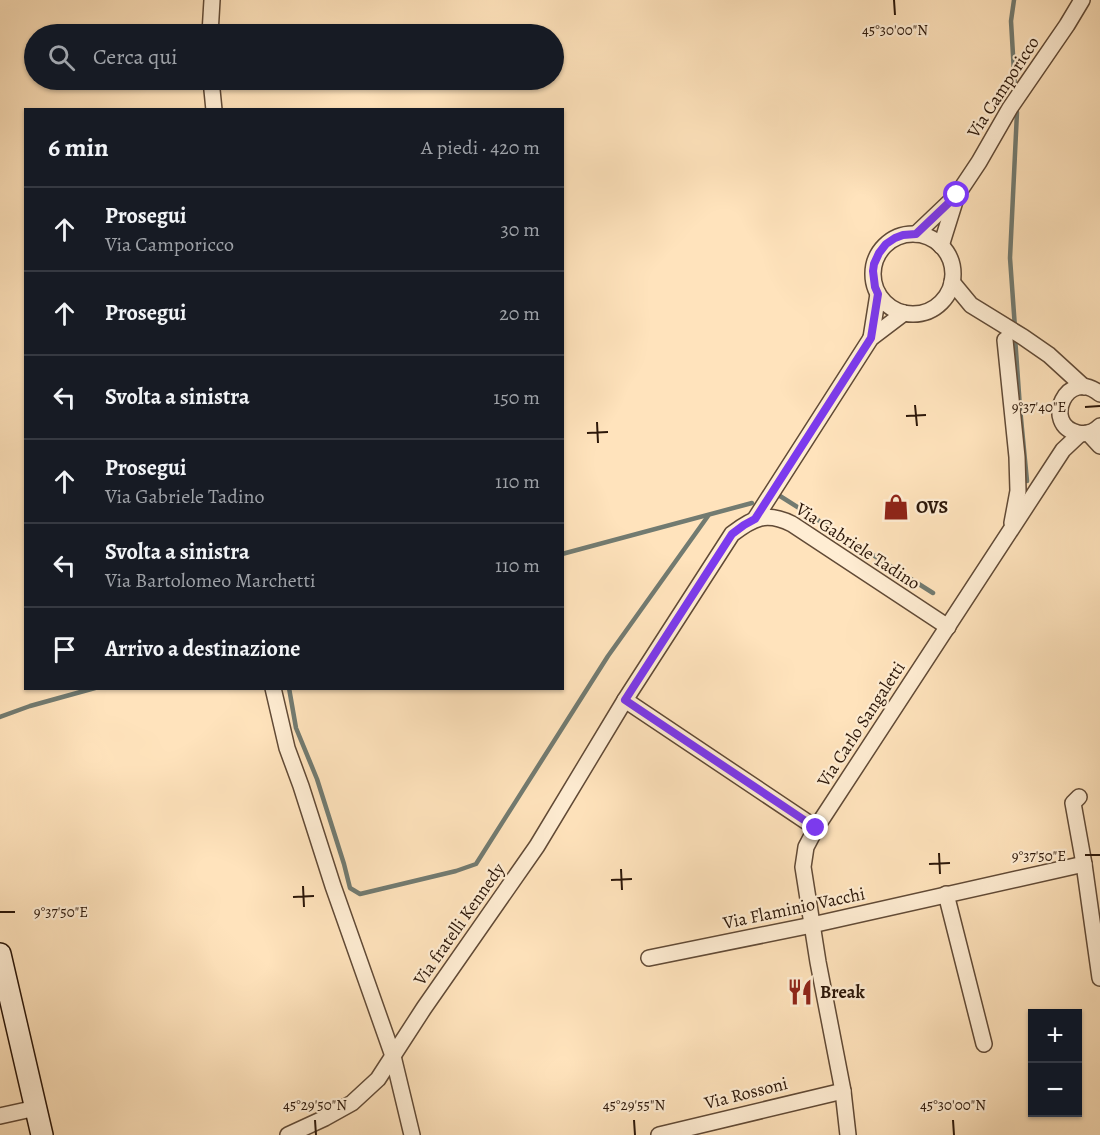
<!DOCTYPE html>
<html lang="it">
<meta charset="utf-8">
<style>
:root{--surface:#171b24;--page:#20242c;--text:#f1f3f6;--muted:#9ea1a6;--line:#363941}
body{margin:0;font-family:Alegreya,serif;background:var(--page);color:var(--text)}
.controls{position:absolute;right:18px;bottom:18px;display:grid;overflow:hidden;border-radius:0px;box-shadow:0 2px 4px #0004}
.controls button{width:54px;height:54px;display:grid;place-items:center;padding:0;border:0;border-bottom:2px solid var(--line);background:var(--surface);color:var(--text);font:30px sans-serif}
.stop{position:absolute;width:18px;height:18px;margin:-14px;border:4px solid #7c3aed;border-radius:50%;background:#fff}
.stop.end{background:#7c3aed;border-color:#fff;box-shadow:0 2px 6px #0008}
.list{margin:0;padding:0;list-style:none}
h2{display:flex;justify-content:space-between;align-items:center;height:78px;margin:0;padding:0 24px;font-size:26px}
h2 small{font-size:20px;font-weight:400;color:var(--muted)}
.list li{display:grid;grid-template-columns:39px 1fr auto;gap:18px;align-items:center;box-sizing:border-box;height:84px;padding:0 24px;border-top:2px solid var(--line)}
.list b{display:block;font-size:22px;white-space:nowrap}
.list p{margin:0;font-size:20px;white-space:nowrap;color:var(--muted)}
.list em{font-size:20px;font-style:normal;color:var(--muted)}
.icon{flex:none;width:33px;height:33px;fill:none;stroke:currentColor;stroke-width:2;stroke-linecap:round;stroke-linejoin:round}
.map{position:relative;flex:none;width:1100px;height:1135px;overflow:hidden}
.search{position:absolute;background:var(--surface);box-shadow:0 2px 4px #0004;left:24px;top:24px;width:540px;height:66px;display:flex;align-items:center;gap:15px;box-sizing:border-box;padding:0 21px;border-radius:33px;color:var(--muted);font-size:22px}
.panel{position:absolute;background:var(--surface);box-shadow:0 2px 4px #0004;left:24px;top:108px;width:540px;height:582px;border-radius:0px}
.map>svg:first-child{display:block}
</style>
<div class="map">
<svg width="1100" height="1135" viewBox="0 0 1100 1135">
<rect width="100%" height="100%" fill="#ffe3bc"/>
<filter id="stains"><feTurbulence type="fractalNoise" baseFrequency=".00333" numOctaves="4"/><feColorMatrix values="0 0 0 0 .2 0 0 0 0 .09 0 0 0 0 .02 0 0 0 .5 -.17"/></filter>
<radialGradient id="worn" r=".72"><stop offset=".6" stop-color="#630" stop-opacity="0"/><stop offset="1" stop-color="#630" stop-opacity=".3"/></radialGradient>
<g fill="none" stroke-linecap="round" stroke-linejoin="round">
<!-- stream -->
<g stroke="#727b71" stroke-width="4.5">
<polyline points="1014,0 1011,21 1015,89"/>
<polyline points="1015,328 1010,258 1017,112"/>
<polyline points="1015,337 1020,408 1027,481"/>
<polyline points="780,496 933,593"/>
<polyline points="562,554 752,503"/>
<polyline points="289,688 296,728 317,779 344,864 350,888 360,894 456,871 476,864 608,656 708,516"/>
<polyline points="0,717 30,706 95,688"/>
</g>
<!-- street casing -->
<g stroke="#614a36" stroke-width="18">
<g id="street">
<polyline points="210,34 212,0"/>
<polyline points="211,80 214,110"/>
<polyline points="916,234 957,195 979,162 1010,108 1067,25 1082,0"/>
<circle cx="913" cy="274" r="40"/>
<polyline points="941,246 956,198"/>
<polyline points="952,282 971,305 1023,337 1049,355 1084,387"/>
<polyline points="871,338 878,294"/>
<polyline points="1005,340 1017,457 1018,491 1012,523"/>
<path d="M1100 394C1067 366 1041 425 1078 433 1087 435 1094 432 1100 426"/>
<polyline points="1088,433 1100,446"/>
<polyline points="755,519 871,338 904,313"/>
<polyline points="273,688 287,748 301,786 333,886 393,1056 412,1135"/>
<polyline points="625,700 816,828"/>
<polyline points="1079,797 1073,803 1084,864 1100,978"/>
<polyline points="946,894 984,1044"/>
<polyline points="649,958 812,925 1084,864"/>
<polyline points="0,1116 36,1108"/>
<path d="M288 1135 325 1118 352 1103 378 1079 424 1008 537 846 625 700 732 534C753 518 766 511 792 524L948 627"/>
<polyline points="659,1135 843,1091"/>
<polyline points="848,1135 843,1091 818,962 803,867 806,847 816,828 1063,450 1080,434"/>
</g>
</g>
<!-- secondary casing -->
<g stroke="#2c1709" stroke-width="24">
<polyline id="secondary" points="0,954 42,1135"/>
</g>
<!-- street -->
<use href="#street" stroke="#ffedd3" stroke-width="15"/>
<!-- secondary -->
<use href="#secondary" stroke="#ffedd3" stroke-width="21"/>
</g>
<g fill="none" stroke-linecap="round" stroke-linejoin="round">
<!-- route -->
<polyline stroke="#7c3aed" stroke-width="8" points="816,828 625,700 732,534 744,525 755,519 871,338 878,294 875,287 873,271 874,264 879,253 886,244 895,238 903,235 916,234 957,195"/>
</g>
<!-- ticks -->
<path fill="none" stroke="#2c1709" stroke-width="2" d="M894 0 895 15M915 405 917 426M1085 407 1100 406M906 416 926 415M597 422 598 443M587 433 608 432M939 853 940 874M1085 855H1100M929 864 950 863M621 869 622 890M611 880 632 879M303 886 304 907M293 897 314 896M0 912H15M315 1120 316 1135M634 1120 635 1135M953 1120 954 1135"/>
<!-- icons -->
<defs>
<g id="shop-bare" transform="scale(2.07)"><path d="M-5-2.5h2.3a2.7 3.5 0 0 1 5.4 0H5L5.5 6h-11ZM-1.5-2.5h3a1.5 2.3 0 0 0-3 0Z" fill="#8f2418" stroke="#ffedd3" stroke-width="2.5" paint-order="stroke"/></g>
<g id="restaurant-bare" transform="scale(2.07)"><path d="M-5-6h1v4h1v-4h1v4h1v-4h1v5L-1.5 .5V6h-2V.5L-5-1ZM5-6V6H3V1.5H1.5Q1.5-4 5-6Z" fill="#8f2418" stroke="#ffedd3" stroke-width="2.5" paint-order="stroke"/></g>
</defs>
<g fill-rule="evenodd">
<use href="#shop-bare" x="896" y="507"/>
<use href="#restaurant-bare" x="800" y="992"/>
</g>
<g text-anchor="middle" stroke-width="4.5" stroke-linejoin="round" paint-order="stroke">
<!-- street labels -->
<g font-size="18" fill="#2c1709" stroke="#ffedd3">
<text transform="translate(1003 87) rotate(-57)" y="6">Via Camporicco</text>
<text transform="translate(858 546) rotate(33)" y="6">Via Gabriele Tadino</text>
<text transform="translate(861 724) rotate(-57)" y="6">Via Carlo Sangaletti</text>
<text transform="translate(794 908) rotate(-12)" y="6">Via Flaminio Vacchi</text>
<text transform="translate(459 924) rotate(-55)" y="6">Via fratelli Kennedy</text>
<text transform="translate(746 1093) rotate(-14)" y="6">Via Rossoni</text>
</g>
<!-- poi labels -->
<g font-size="18" font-weight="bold" fill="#2c1709" stroke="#ffedd3" text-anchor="start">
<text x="916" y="513">OVS</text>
<text x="820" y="998">Break</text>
</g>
</g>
<g font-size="15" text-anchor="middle" fill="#2c1709" stroke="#ffedd3" stroke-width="4.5" stroke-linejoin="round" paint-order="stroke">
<text x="895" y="35">45°30'00"N</text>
<text x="1039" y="412">9°37'40"E</text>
<text x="1039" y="861">9°37'50"E</text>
<text x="61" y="917">9°37'50"E</text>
<text x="315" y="1110">45°29'50"N</text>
<text x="634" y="1110">45°29'55"N</text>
<text x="953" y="1110">45°30'00"N</text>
</g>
<rect width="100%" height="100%" filter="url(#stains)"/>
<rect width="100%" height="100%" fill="url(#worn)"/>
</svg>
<div class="controls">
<button>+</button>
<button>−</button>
</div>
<div class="stop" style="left:957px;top:195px"></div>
<div class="stop end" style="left:816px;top:828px"></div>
<div class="search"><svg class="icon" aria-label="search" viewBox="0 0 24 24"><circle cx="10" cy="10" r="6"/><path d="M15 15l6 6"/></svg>Cerca qui</div>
<section class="panel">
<h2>6 min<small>A piedi · 420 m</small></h2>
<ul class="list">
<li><svg class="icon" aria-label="ahead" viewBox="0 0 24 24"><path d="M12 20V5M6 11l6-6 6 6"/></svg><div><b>Prosegui</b><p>Via Camporicco</p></div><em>30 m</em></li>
<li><svg class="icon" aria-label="ahead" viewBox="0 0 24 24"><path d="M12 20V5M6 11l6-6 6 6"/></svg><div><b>Prosegui</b></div><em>20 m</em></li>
<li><svg class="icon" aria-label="left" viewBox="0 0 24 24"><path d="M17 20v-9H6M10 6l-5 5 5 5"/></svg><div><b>Svolta a sinistra</b></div><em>150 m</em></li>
<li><svg class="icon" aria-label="ahead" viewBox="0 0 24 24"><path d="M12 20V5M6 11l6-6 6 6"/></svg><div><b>Prosegui</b><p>Via Gabriele Tadino</p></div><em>110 m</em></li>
<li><svg class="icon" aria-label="left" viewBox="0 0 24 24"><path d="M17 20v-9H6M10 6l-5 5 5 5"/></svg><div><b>Svolta a sinistra</b><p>Via Bartolomeo Marchetti</p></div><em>110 m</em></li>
<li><svg class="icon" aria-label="arrive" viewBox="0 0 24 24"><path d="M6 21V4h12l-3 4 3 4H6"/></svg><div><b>Arrivo a destinazione</b></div></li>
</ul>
</section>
</div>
